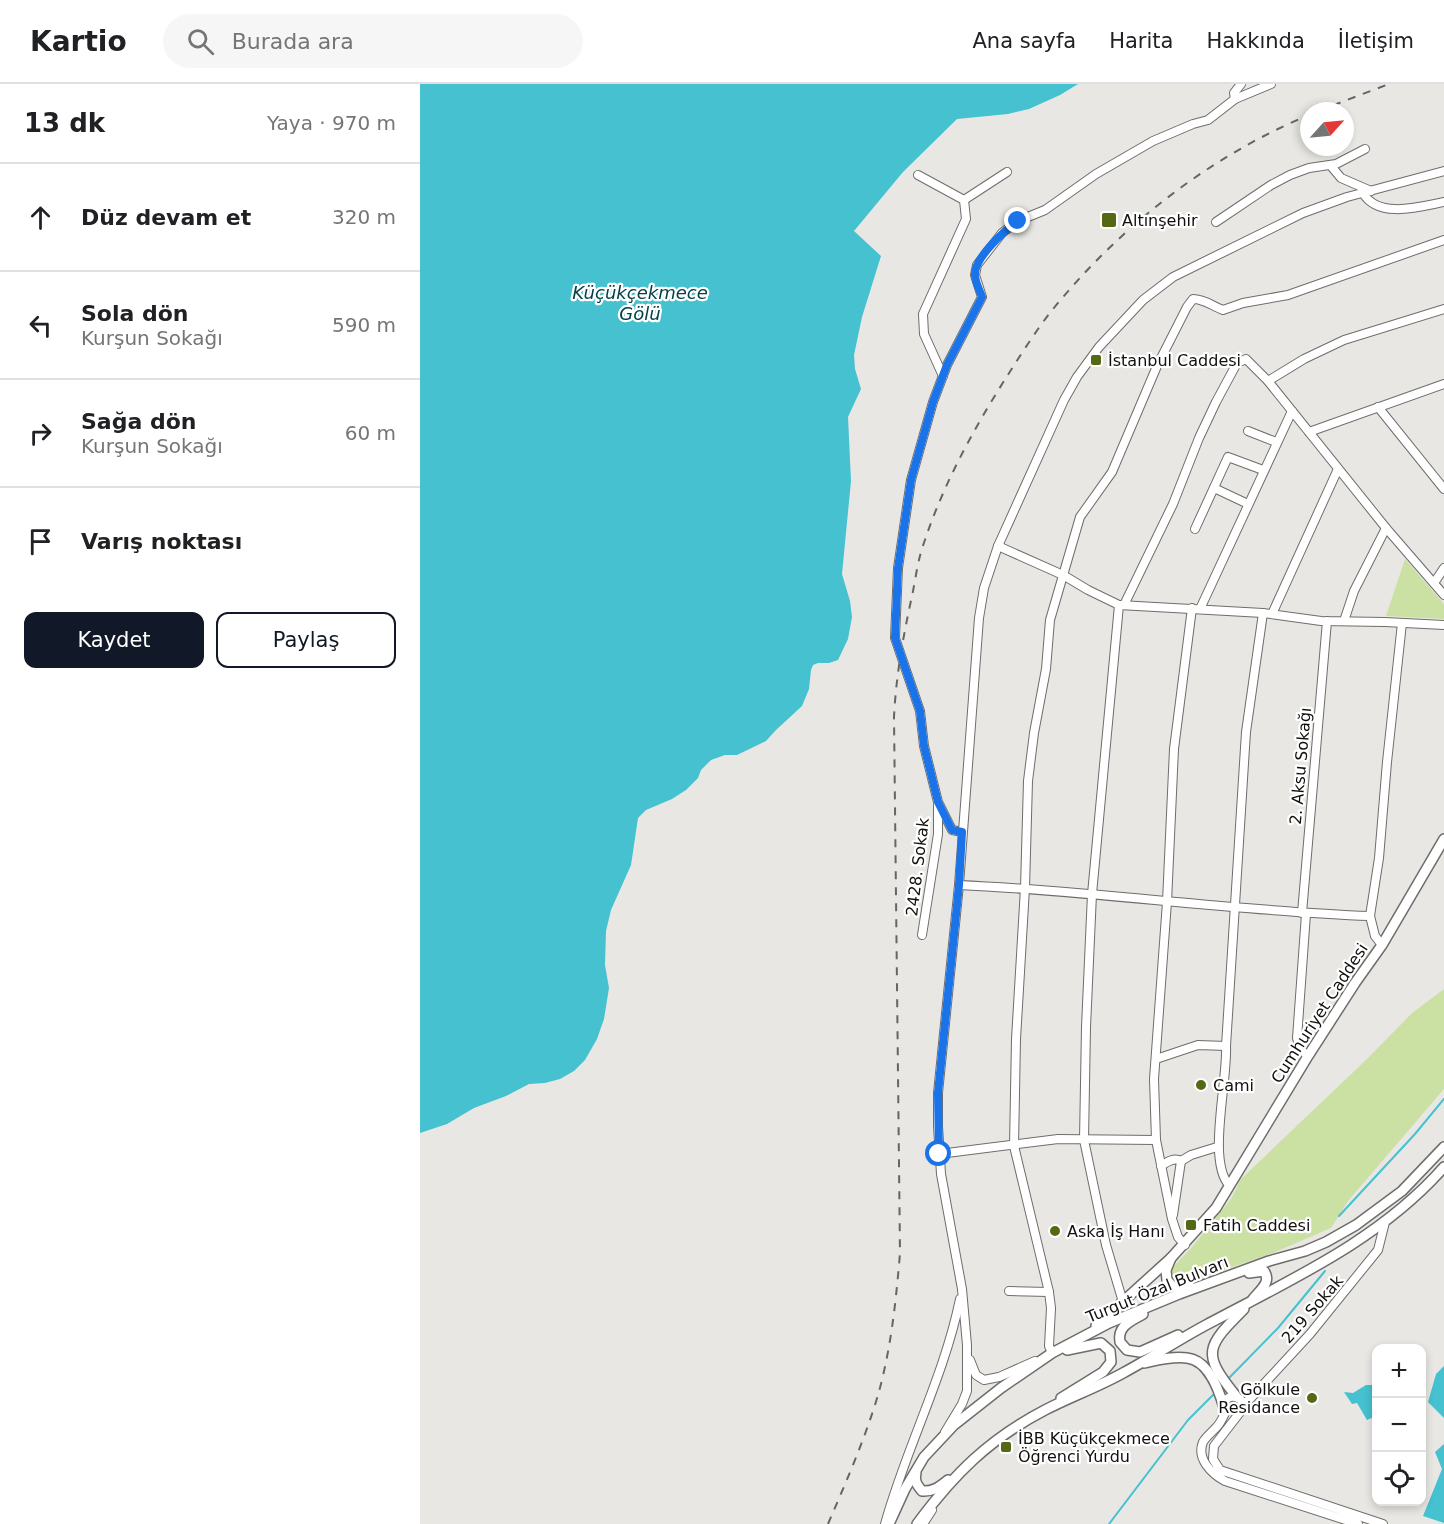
<!DOCTYPE html>
<html lang="tr">
<meta charset="utf-8">
<style>
:root{--surface:#fff;--page:#f6f6f6;--text:#202124;--muted:#757577;--line:#e0e0e0;--accent:#111827}
body{margin:0;font-family:"DejaVu Sans",sans-serif;background:var(--page);color:var(--text)}
.controls{position:absolute;right:18px;bottom:18px;display:grid;overflow:hidden;border-radius:12px;box-shadow:0 3px 9px #0003}
.controls button{width:54px;height:54px;display:grid;place-items:center;padding:0;border:0;border-bottom:2px solid var(--line);background:var(--surface);color:var(--text);font:30px sans-serif}
.compass{position:absolute;left:880px;top:18px;width:54px;height:54px;border-radius:50%;background:var(--surface);box-shadow:0 3px 9px #0003;rotate:63deg}
.stop{position:absolute;width:18px;height:18px;margin:-14px;border:4px solid #1a73e8;border-radius:50%;background:#fff}
.stop.end{background:#1a73e8;border-color:#fff;box-shadow:0 2px 6px #0008}
.list{margin:0;padding:0;list-style:none}
h2{display:flex;justify-content:space-between;align-items:center;height:78px;margin:0;padding:0 24px;font-size:26px}
h2 small{font-size:20px;font-weight:400;color:var(--muted)}
.list li{display:grid;grid-template-columns:39px 1fr auto;gap:18px;align-items:center;box-sizing:border-box;height:108px;padding:0 24px;border-top:2px solid var(--line)}
.list b{display:block;font-size:22px;white-space:nowrap}
.list p{margin:0;font-size:20px;white-space:nowrap;color:var(--muted)}
.list em{font-size:20px;font-style:normal;color:var(--muted)}
.actions{display:flex;gap:12px;padding:18px 24px}
.actions a{flex:1;padding:14px 0;border:2px solid var(--accent);border-radius:12px;text-align:center;font-size:21px;color:var(--accent)}
.actions .main{background:var(--accent);color:#fff}
.icon{flex:none;width:33px;height:33px;fill:none;stroke:currentColor;stroke-width:2;stroke-linecap:round;stroke-linejoin:round}
.map{position:relative;flex:none;width:1024px;height:1440px;overflow:hidden}
header{display:flex;align-items:center;gap:36px;box-sizing:border-box;height:84px;padding:0 30px;background:var(--surface);border-bottom:2px solid var(--line)}
header strong{font-size:28px}
nav{display:flex;gap:33px;margin-inline-start:auto;font-size:21px}
.search{width:420px;height:54px;background:var(--page);display:flex;align-items:center;gap:15px;box-sizing:border-box;padding:0 21px;border-radius:33px;color:var(--muted);font-size:22px}
main{display:flex}
aside{flex:1;background:var(--surface)}
.map>svg:first-child{display:block}
</style>
<header>
<strong>Kartio</strong>
<div class="search"><svg class="icon" aria-label="search" viewBox="0 0 24 24"><circle cx="10" cy="10" r="6"/><path d="M15 15l6 6"/></svg>Burada ara</div>
<nav><a>Ana sayfa</a><a>Harita</a><a>Hakkında</a><a>İletişim</a></nav>
</header>
<main>
<aside>
<h2>13 dk<small>Yaya · 970 m</small></h2>
<ul class="list">
<li><svg class="icon" aria-label="ahead" viewBox="0 0 24 24"><path d="M12 20V5M6 11l6-6 6 6"/></svg><div><b>Düz devam et</b></div><em>320 m</em></li>
<li><svg class="icon" aria-label="left" viewBox="0 0 24 24"><path d="M17 20v-9H6M10 6l-5 5 5 5"/></svg><div><b>Sola dön</b><p>Kurşun Sokağı</p></div><em>590 m</em></li>
<li><svg class="icon" aria-label="right" viewBox="0 0 24 24"><path d="M7 20v-9h11M14 6l5 5-5 5"/></svg><div><b>Sağa dön</b><p>Kurşun Sokağı</p></div><em>60 m</em></li>
<li><svg class="icon" aria-label="arrive" viewBox="0 0 24 24"><path d="M6 21V4h12l-3 4 3 4H6"/></svg><div><b>Varış noktası</b></div></li>
</ul>
<div class="actions"><a class="main">Kaydet</a><a>Paylaş</a></div>
</aside>
<div class="map">
<svg width="1024" height="1440" viewBox="0 0 1024 1440">
<rect width="100%" height="100%" fill="#e9e7e4"/>
<!-- green -->
<g fill="#cbe1a3">
<polygon points="985,475 1024,520 1024,535 966,532"/>
<polygon points="1024,905 1024,1005 928,1117 911,1144 853,1169 766,1199 750,1196 749,1190 752,1184 772,1163 811,1115 821,1095 948,974 992,929"/>
</g>
<!-- water -->
<g fill="#45c1d0">
<polygon points="0,0 658,0 640,11 609,25 588,30 537,35 483,88 434,147 461,172 442,233 434,271 435,285 441,305 428,333 431,397 422,490 430,517 432,533 428,555 418,576 409,579 398,579 393,581 391,586 389,605 382,622 356,646 346,657 317,671 305,671 291,676 281,686 278,694 266,706 252,715 226,726 218,734 211,781 191,826 186,847 185,881 189,904 184,935 177,955 165,976 154,987 140,995 125,999 109,1000 86,1012 54,1024 27,1040 0,1049"/>
<polygon points="1024,1282 1024,1334 1008,1318 1016,1290"/>
<polygon points="946,1301 952,1301 956,1332 947,1336 937,1319 932,1320 924,1308 933,1309"/>
<polygon points="1024,1360 1024,1439 1003,1432 1022,1385 1015,1368"/>
</g>
<g fill="none" stroke-linecap="round" stroke-linejoin="round">
<!-- stream -->
<g stroke="#45c1d0" stroke-width="2">
<polyline points="919,1132 995,1050 1024,1015"/>
<polyline points="809,1294 858,1244 905,1187"/>
<polyline points="689,1440 768,1336 794,1310"/>
</g>
<!-- minor casing -->
<g stroke="#6f6d6b" stroke-width="10">
<g id="minor">
<polyline points="815,15 814,9 821,0"/>
<polyline points="911,82 921,94 951,107"/>
<polyline points="498,91 544,116 546,135 503,230 504,250 523,292"/>
<path d="M943 109C958 135 999 123 1024 118"/>
<polyline points="544,116 587,88"/>
<polyline points="796,138 851,101 870,91 889,84 916,80 945,65"/>
<polyline points="848,297 884,275 924,256 1024,225"/>
<polyline points="958,323 1024,405"/>
<polyline points="828,347 856,358"/>
<polyline points="889,348 1024,300"/>
<polyline points="794,404 828,420"/>
<polyline points="775,445 808,373 843,386"/>
<polyline points="578,462 643,491 668,506 699,521 843,529 901,537 965,538 1024,541"/>
<polyline points="1014,499 1024,484"/>
<polyline points="699,521 672,810 666,943 664,1056 686,1161 703,1218"/>
<polyline points="704,521 753,420 779,354 796,318 817,279 826,275 848,297 966,444 1024,511"/>
<polyline points="780,525 872,327"/>
<polyline points="852,530 918,385"/>
<polyline points="924,537 934,507 966,444"/>
<polyline points="542,748 532,746 518,718 504,662 500,627 475,554 478,484 491,396 513,318 527,281 562,213 555,191 557,181 582,149 598,137 625,126 676,90 733,57 773,40 788,36 815,15 851,0"/>
<path d="M539 801C676 807 813 827 950 832"/>
<polyline points="882,829 907,537"/>
<polyline points="886,830 877,954 880,965 888,972"/>
<polyline points="502,851 518,750 518,722"/>
<polyline points="962,861 955,852 950,832 959,774 967,678 982,539"/>
<polyline points="736,975 778,961 806,962"/>
<polyline points="519,1070 638,1055 736,1056"/>
<polyline points="761,1077 771,1071 797,1063"/>
<path d="M741 1082C747 1078 754 1073 761 1077L753 1131"/>
<path d="M809 1101C787 1077 808 996 806 962L826 648 843 529"/>
<polyline points="765,1161 758,1153 752,1135 736,1056 734,995 747,818 754,665 772,524"/>
<polyline points="589,1207 629,1208"/>
<path d="M629 1271 632 1269 629 1262 631 1224 629 1208 594 1062 596 955 605 804 608 697 614 649 626 585 630 536 660 433 692 388 737 282 767 223 773 215C785 215 792 222 803 226L823 219 868 211 1024 156"/>
<polyline points="550,1276 556,1291 564,1296 579,1293 615,1277"/>
<polyline points="823,1319 829,1316 890,1250 958,1166 965,1138"/>
<polyline points="525,1348 542,1320 547,1307 547,1261 542,1205 521,1090 518,1042 518,1009 539,801 559,534 564,504 578,462 644,316 657,293 679,263 723,216 753,193 883,129 927,113 1024,87"/>
<path d="M465 1440C486 1364 524 1293 540 1215"/>
<polyline points="503,1440 512,1426"/>
<path d="M938 1440 805 1397C792 1390 776 1375 783 1358 787 1351 795 1346 799 1340 802 1336 804 1331 806 1327 801 1316 810 1309 820 1315L823 1319 821 1327 794 1362 793 1375 800 1386 963 1440"/>
</g>
</g>
<!-- major casing -->
<g stroke="#6f6d6b" stroke-width="12">
<g id="major">
<polyline points="751,1174 746,1186 747,1196 753,1203 769,1202"/>
<path d="M829 1189 844 1187C852 1198 840 1206 833 1215"/>
<path d="M723 1230C711 1237 697 1242 700 1258L707 1266 720 1268 758 1251"/>
<polyline points="676,1242 751,1174 796,1124 888,972 935,899 962,861 1024,755"/>
<path d="M724 1279C738 1276 753 1272 767 1274 788 1276 799 1306 804 1324"/>
<path d="M816 1312C781 1269 786 1263 824 1225"/>
<polyline points="641,1314 683,1288 691,1278 690,1267 681,1259 647,1266"/>
<path d="M496 1389C494 1397 497 1401 502 1407 513 1408 519 1403 528 1396"/>
<polyline points="469,1440 485,1405 504,1373 534,1341 581,1304 632,1269 689,1239 759,1210 849,1177 885,1167 906,1158 936,1141 982,1107 1024,1063"/>
<path d="M497 1440C534 1390 569 1355 625 1326 650 1313 678 1303 703 1289 731 1274 758 1256 786 1241 870 1196 960 1156 1024 1083"/>
</g>
</g>
<!-- minor -->
<use href="#minor" stroke="#fff" stroke-width="8"/>
<!-- major -->
<use href="#major" stroke="#fff" stroke-width="9"/>
<!-- rail -->
<g stroke="#666563" stroke-width="2" stroke-dasharray="8 8" stroke-linecap="butt">
<polyline points="898,27 969,0"/>
<path d="M408 1440C426 1398 445 1355 458 1311 471 1265 476 1217 480 1169L474 633C476 592 483 553 492 512 495 498 497 482 501 468 520 407 550 351 584 297 598 275 613 251 629 230 698 144 788 73 889 31"/>
</g>
</g>
<g fill="none" stroke-linecap="round" stroke-linejoin="round">
<!-- route -->
<path stroke="#1a73e8" stroke-width="8" d="M519 1070 518 1009 539 801 542 748 532 746 518 718 504 662 500 627 475 554 478 484 491 396 513 318 527 281 562 213C560 207 555 198 555 191 554 174 585 146 598 137"/>
</g>
<!-- markers -->
<g fill="#556814" stroke="#fff" stroke-width="2">
<rect x="681" y="128" width="16" height="16" rx="3"/>
<rect x="670" y="270" width="12" height="12" rx="3"/>
<circle cx="781" cy="1001" r="6"/>
<rect x="765" y="1135" width="12" height="12" rx="3"/>
<circle cx="635" cy="1147" r="6"/>
<circle cx="892" cy="1314" r="6"/>
<rect x="580" y="1357" width="12" height="12" rx="3"/>
</g>
<g text-anchor="middle" stroke-width="4.5" stroke-linejoin="round" paint-order="stroke">
<!-- poi labels -->
<g font-size="16" fill="#11100f" stroke="#fff" text-anchor="start">
<text x="702" y="142">Altınşehir</text>
<text x="688" y="282">İstanbul Caddesi</text>
<text x="793" y="1007">Cami</text>
<text x="783" y="1147">Fatih Caddesi</text>
<text x="647" y="1153">Aska İş Hanı</text>
<text x="880" y="1311" text-anchor="end">Gölkule<tspan x="880" dy="18">Residance</tspan></text>
<text x="598" y="1360">İBB Küçükçekmece<tspan x="598" dy="18">Öğrenci Yurdu</tspan></text>
</g>
<!-- street labels -->
<g font-size="16" fill="#11100f" stroke="#fff">
<text transform="translate(880 682) rotate(-85)" y="6">2. Aksu Sokağı</text>
<text transform="translate(497 783) rotate(-83)" y="6">2428. Sokak</text>
<text transform="translate(899 929) rotate(-57)" y="6">Cumhuriyet Caddesi</text>
<text transform="translate(737 1205) rotate(-22)" y="6">Turgut Özal Bulvarı</text>
<text transform="translate(892 1225) rotate(-49)" y="6">219 Sokak</text>
</g>
<!-- water labels -->
<g font-size="18" font-style="italic" fill="#064047" stroke="#fff">
<text x="220" y="215">Küçükçekmece<tspan x="220" dy="21">Gölü</tspan></text>
</g>
</g>
</svg>
<div class="controls">
<button>+</button>
<button>−</button>
<button><svg class="icon" aria-label="locate" viewBox="0 0 24 24"><circle cx="12" cy="12" r="6"/><path d="M12 2v4M12 18v4M2 12h4M18 12h4"/></svg></button>
</div>
<svg class="compass" viewBox="-18 -18 36 36"><path d="M0-13l5 13h-10z" fill="#e53935"/><path d="M0 13l5-13h-10z" fill="#757577"/></svg>
<div class="stop" style="left:519px;top:1070px"></div>
<div class="stop end" style="left:598px;top:137px"></div>
</div>
</main>
